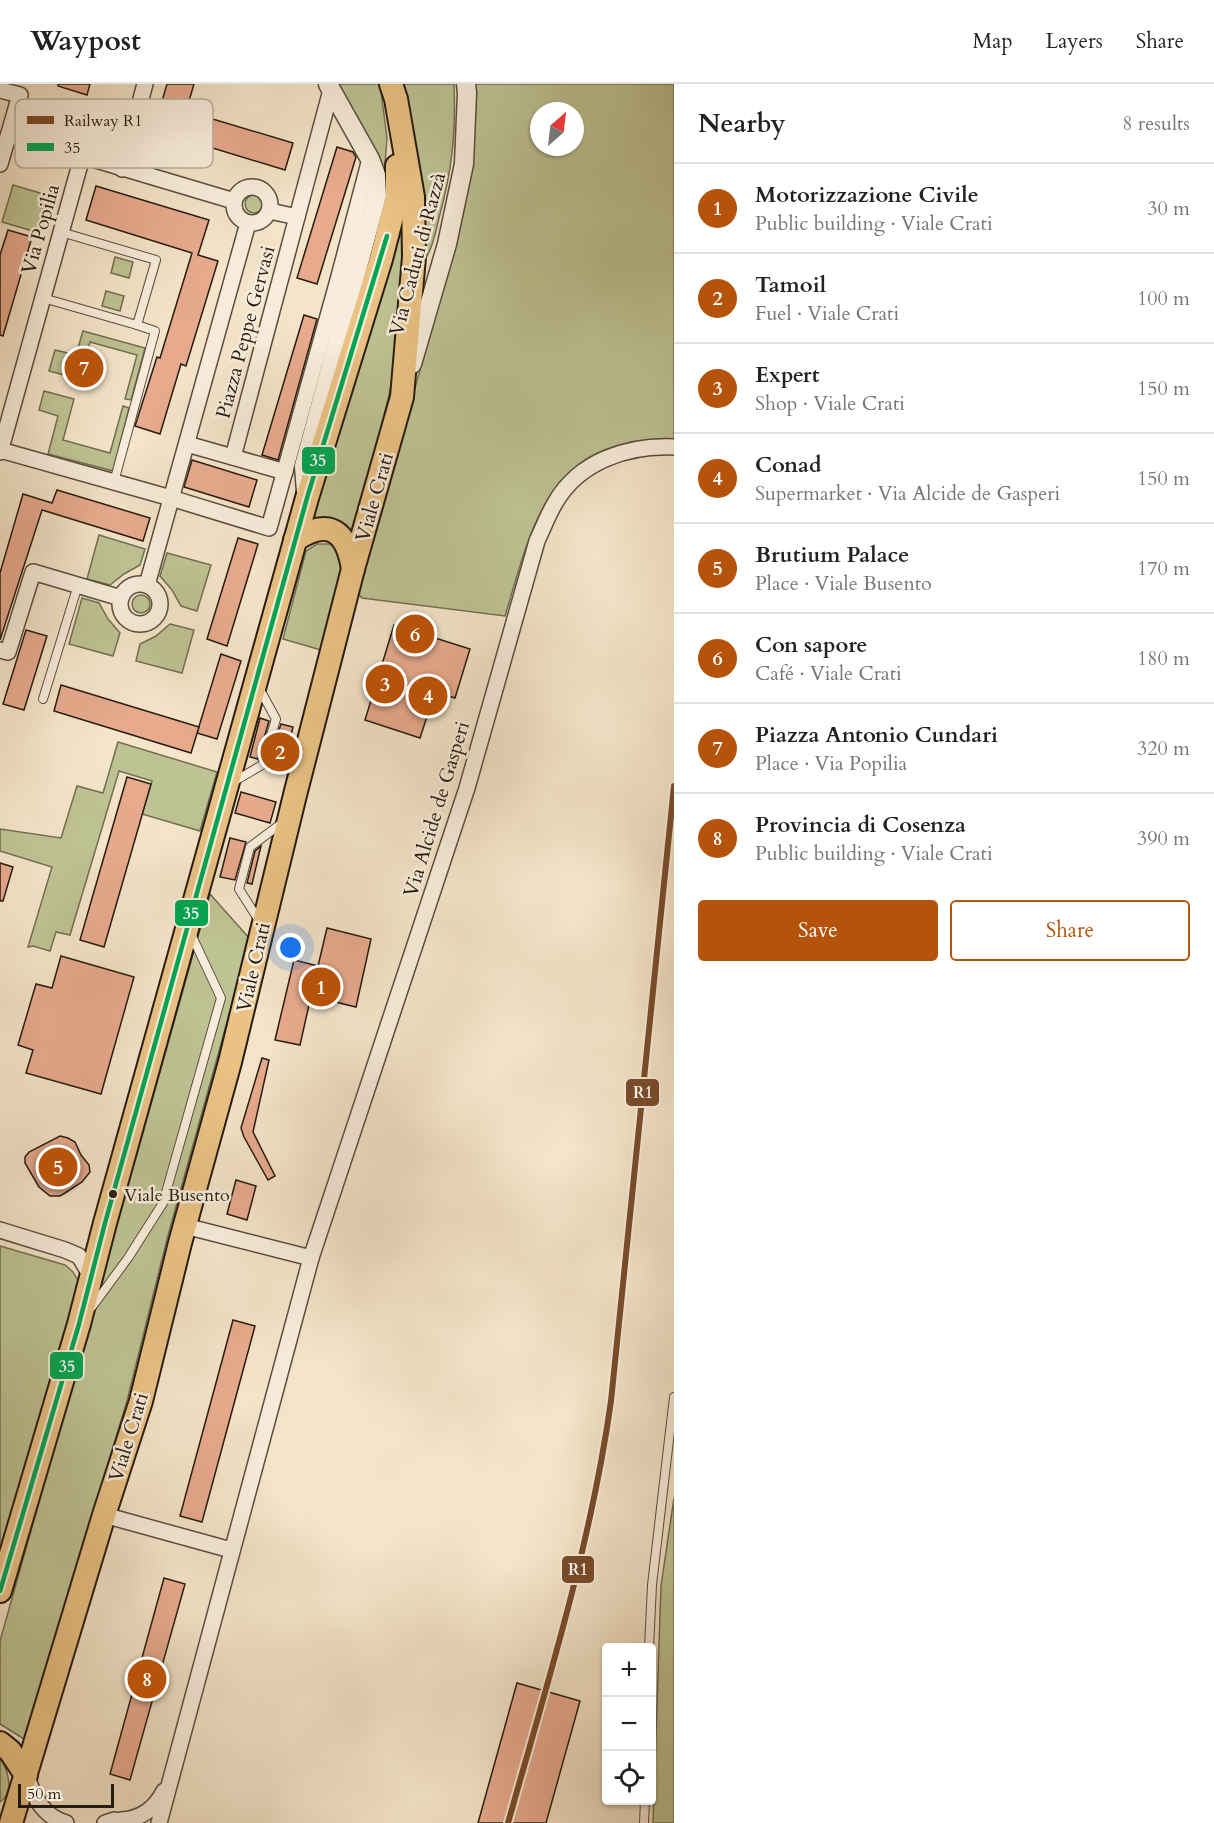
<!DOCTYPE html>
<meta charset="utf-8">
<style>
:root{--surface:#fff;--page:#f6f6f6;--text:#222;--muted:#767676;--line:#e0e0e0;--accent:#b45309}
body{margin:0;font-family:Cardo,serif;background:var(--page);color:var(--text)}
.controls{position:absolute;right:18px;bottom:18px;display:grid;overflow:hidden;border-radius:6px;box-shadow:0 2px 4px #0004}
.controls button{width:54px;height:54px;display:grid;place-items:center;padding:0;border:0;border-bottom:2px solid var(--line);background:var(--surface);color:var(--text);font:30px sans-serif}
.compass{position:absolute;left:530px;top:18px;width:54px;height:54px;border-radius:50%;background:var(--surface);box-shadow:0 2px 4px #0004;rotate:28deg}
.scale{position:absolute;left:18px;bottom:15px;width:96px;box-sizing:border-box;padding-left:6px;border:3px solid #261b0f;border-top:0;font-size:16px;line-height:21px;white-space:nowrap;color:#261b0f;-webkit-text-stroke:4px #f8eddc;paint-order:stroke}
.you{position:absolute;left:291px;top:864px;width:21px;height:21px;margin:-15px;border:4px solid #fff;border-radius:50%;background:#1a73e8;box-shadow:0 0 0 9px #1a73e833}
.badge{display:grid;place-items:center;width:39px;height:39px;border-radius:50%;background:var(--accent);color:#fff;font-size:20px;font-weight:700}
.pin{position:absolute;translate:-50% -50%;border:3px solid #fff;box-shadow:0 2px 6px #0006}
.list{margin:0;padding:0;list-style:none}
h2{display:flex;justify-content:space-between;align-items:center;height:78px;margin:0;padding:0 24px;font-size:26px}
h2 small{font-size:20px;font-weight:400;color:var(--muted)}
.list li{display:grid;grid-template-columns:39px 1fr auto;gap:18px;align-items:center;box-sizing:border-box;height:90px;padding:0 24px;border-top:2px solid var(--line)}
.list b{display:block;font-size:22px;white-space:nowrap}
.list p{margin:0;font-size:20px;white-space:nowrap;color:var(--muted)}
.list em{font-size:20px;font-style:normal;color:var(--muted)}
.actions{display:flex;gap:12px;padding:18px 24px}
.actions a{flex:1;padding:14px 0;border:2px solid var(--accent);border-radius:6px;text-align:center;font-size:21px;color:var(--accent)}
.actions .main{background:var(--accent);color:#fff}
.icon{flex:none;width:33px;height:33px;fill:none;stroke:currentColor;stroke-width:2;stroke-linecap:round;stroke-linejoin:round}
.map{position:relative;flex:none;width:674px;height:1739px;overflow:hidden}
header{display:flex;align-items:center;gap:36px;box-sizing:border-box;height:84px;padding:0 30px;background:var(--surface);border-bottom:2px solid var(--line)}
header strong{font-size:28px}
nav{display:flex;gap:33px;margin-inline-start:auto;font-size:21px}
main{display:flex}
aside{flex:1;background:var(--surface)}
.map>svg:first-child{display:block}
</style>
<header>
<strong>Waypost</strong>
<nav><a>Map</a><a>Layers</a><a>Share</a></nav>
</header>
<main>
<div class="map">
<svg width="674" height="1739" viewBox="0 0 674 1739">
<rect width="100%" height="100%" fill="#f4e4c9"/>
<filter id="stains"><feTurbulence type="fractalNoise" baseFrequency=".00333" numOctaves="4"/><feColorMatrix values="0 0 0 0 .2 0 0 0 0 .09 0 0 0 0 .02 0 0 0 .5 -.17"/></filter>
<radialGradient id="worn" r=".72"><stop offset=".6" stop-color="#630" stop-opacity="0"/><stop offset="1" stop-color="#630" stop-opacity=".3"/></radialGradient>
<!-- green -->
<g fill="#bec394" stroke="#726f52" stroke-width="1.5" fill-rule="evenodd">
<polygon points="339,0 380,0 387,54 384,92"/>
<path d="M399 0H454C456 49 452 87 439 134 435 151 432 167 421 182Z"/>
<path d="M474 0H674V354L672 360C654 359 635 357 617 362 541 381 525 467 505 532L362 514 358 510 457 152ZM539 27H575V63H539Z"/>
<polygon points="13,101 47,111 36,148 2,138"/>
<circle cx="254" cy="120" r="9"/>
<path d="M397 148 403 150C404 204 400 263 388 315 377 360 365 405 353 449L339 439 313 437 394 150Z"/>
<polygon points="115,173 133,178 129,194 111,189"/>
<polygon points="106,207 124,212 120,227 102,222"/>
<polygon points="83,247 145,264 131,316 125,315 137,271 90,258 80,295 49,287 55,266 76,271"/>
<polygon points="44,307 74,315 63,356 110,369 123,322 129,324 113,387 48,370 58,332 39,326"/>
<polygon points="99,451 145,465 140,481 124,490 110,501 87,495"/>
<polygon points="317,460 331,460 338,468 342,490 321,566 283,555 306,467"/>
<polygon points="167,469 211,481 197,527 181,522 172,506 160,492"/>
<circle cx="141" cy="520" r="9"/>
<polygon points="82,514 99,519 108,535 120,549 113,572 69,560"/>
<polygon points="170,540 194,546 182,589 136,577 140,560 156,552"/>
<polygon points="118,658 217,688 200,747 142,730 152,697 119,687 70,851 56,848 50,867 33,862 28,863 52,783 0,767 0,745 61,754 77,702 103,709"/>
<polygon points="210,810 250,855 167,1155 127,1317 24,1655 0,1640 0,1557"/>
<polygon points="0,1162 65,1181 73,1188 81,1202 0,1482"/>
<polygon points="674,1414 674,1739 653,1739 661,1502"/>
<path d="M0 1674C8 1686 15 1708 0 1718Z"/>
</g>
<!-- building -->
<g fill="#e7aa8d" stroke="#261b0f" stroke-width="1.5">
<polygon points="58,0 90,0 87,11 58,2"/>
<polygon points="167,0 194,0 186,27 293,59 285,86 170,51 166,65 144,59 151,37 156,38"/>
<polygon points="337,63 353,68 356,73 317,200 297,194"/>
<polygon points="96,102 209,136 198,171 218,177 186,282 181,280 160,350 135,342 157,273 160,274 192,169 86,136"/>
<polygon points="8,146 32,153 3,252 0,251 0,171"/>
<polygon points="304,231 317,235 278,376 262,371"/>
<polygon points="192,376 257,396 249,423 184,403"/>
<polygon points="57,406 150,434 143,457 42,426 0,556 0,489 23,410 52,419"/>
<polygon points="238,454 258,460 227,562 207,555"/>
<polygon points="394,541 470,565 455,614 435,608 420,654 365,636"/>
<polygon points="26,546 47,552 24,626 3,620"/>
<polygon points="221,570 241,577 217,655 197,649"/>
<polygon points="61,601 199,643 191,669 54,627"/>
<polygon points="260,634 269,637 258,675 250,673"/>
<polygon points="281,640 293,643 284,681 269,677"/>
<polygon points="127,693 151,700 104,863 80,856"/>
<polygon points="241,708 276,718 270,739 235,729"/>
<polygon points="230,754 246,758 235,796 220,793"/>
<polygon points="261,762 252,800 247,799 255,767"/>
<polygon points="0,779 13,783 3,817 0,817"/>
<polygon points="327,844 371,855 356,923 311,912 300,961 275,956 294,876 318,882"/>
<polygon points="61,872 134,893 101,1010 26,989 33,966 18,961 36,900 52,904"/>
<polygon points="262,974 269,976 253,1048 275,1092 268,1096 244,1053 241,1044"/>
<polygon points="60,1052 68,1054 75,1058 81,1071 89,1081 90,1088 82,1098 65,1109 60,1112 50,1112 39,1103 25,1079 25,1073 29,1068"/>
<polygon points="236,1096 256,1102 247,1136 227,1130"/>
<polygon points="233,1236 255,1242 202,1438 180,1432"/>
<polygon points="164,1494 185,1500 130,1696 110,1690"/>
<polygon points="517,1599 580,1617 546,1739 478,1739"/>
</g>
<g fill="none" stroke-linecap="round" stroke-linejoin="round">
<!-- service casing -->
<g stroke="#5a4d3e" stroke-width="10">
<g id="service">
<polyline points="43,214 137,241 156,176 61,148"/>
<polyline points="114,398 155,247 137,241"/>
<polyline points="43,615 78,501"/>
<polyline points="233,698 262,681 276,635 259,604"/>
<polyline points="260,838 239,805 250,763 282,739"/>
<polyline points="92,1223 128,1174 163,1119 221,914 191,850"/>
<polyline points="649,1564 652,1501 674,1313"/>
<polyline points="644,1739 645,1716"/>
</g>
</g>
<!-- minor casing -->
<g stroke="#5a4d3e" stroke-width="18">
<g id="minor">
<polyline points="0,6 20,11 0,80"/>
<polyline points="9,50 234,117"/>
<polyline points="122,85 145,0"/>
<circle cx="252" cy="121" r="18"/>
<polyline points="270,127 297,133 331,6"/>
<polyline points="187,360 285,388"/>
<polyline points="0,366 171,414 269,444 338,196 370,75"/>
<polyline points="0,368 82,73"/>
<polyline points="233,373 297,133"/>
<circle cx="140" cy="520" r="20"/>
<polyline points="147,501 248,139"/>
<polyline points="0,566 8,568 33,488 121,514"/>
<polyline points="0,1146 65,1166 79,1172 91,1192"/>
<path d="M311 1174 467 704 537 457C543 444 548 431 555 419 579 377 628 361 674 363"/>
<polyline points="104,1431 231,1466"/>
<path d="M26 1691C34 1712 42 1732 66 1739"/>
<path d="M121 1736C140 1735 155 1725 164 1707"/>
<polyline points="105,1739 114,1736 130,1739"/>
<polyline points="159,1739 311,1174 185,1142"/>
</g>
</g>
<!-- tertiary casing -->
<g stroke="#5a4d3e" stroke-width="21">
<g id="tertiary">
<polyline points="412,280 447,160 464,80 467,9 466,0"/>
<polyline points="306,408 304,382 377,112 376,91 370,75 328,0"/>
</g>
</g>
<!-- primary casing -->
<g stroke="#261b0f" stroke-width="26">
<g id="primary">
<path d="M295 456C330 433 347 448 353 485"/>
<polyline points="0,1507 79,1240 105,1139 307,414 381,175 397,113 397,82"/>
<polyline points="0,1659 10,1667 26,1691"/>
<polyline points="11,1739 104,1431 141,1317 180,1159 230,978 295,711 353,485 402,313 414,173 413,113 396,15 391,0"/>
</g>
</g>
<!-- service -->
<use href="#service" stroke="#f8eddc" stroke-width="8"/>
<!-- minor -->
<use href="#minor" stroke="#f8eddc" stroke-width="15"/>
<!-- tertiary -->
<use href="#tertiary" stroke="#f8eddc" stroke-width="18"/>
<!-- primary -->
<use href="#primary" stroke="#eac284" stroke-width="22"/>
<!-- bus-1 casing -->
<g stroke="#f8eddc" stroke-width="9">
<polyline id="bus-1" points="0,1507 79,1240 105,1139 307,414 387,152"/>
</g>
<!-- bus-1 -->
<use href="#bus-1" stroke="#00a651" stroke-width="4.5"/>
<!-- rail-1 casing -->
<g stroke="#f8eddc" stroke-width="10">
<path id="rail-1" d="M508 1739C547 1600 591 1460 611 1317L674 702"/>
</g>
<!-- rail-1 -->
<use href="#rail-1" stroke="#7a4b2a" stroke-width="6"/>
</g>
<!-- markers -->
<circle fill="#261b0f" stroke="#f8eddc" stroke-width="2" cx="113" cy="1110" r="5"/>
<g text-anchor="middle" stroke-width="5" stroke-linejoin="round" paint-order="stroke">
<!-- bus labels -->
<g font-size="18" fill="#261b0f" stroke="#f8eddc" text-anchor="start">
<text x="124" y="1117">Viale Busento</text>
</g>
<!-- street labels -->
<g font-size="20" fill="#261b0f" stroke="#f8eddc">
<text transform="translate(40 145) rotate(-74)" y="7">Via Popilia</text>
<text transform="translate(417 170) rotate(-75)" y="7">Via Caduti di Razzà</text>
<text transform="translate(245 248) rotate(-75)" y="7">Piazza Peppe Gervasi</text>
<text transform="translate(374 413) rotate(-74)" y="7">Viale Crati</text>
<text transform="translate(436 725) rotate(-73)" y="7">Via Alcide de Gasperi</text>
<text transform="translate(253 883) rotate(-77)" y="7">Viale Crati</text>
<text transform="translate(128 1353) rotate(-73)" y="7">Viale Crati</text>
</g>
</g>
<!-- legend -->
<rect x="15" y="15" width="198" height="69" rx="9" fill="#f8eddc" stroke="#b9ae9e" stroke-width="1.5"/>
<rect x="27" y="32" width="27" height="8" fill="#7a4b2a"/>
<rect x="27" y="59" width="27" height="8" fill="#00a651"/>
<g font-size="16" fill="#261b0f">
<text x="64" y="42">Railway R1</text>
<text x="64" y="69">35</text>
</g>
<g stroke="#f8eddc" stroke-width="2">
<rect x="301" y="362" width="35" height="29" rx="6" fill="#00a651"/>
<rect x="174" y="815" width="35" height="28" rx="6" fill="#00a651"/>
<rect x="625" y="994" width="35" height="29" rx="6" fill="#7a4b2a"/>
<rect x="49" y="1267" width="35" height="29" rx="6" fill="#00a651"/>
<rect x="561" y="1471" width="34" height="29" rx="6" fill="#7a4b2a"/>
</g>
<g font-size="16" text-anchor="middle" font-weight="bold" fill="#fff">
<text x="318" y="382">35</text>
<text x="191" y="835">35</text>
<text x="643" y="1014">R1</text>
<text x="67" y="1288">35</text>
<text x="578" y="1491">R1</text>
</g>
<rect width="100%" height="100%" filter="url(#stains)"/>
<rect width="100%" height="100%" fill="url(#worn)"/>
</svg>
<div class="controls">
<button>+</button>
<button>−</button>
<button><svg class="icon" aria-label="locate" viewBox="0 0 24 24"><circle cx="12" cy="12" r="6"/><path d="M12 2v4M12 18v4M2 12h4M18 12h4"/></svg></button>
</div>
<svg class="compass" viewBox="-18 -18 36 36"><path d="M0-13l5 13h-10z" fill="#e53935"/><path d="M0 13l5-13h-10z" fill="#767676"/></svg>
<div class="scale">50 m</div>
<div class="you"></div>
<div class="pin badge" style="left:321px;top:903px">1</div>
<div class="pin badge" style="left:280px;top:668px">2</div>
<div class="pin badge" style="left:385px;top:600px">3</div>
<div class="pin badge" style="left:428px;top:612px">4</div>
<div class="pin badge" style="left:58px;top:1083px">5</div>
<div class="pin badge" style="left:415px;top:550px">6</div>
<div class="pin badge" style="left:84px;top:284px">7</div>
<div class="pin badge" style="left:147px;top:1595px">8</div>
</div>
<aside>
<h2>Nearby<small>8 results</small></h2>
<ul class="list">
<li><span class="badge">1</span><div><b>Motorizzazione Civile</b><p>Public building · Viale Crati</p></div><em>30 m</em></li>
<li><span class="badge">2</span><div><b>Tamoil</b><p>Fuel · Viale Crati</p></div><em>100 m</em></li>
<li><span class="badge">3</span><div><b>Expert</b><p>Shop · Viale Crati</p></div><em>150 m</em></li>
<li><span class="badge">4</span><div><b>Conad</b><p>Supermarket · Via Alcide de Gasperi</p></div><em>150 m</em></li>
<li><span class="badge">5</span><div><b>Brutium Palace</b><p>Place · Viale Busento</p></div><em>170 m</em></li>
<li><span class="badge">6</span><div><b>Con sapore</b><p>Café · Viale Crati</p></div><em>180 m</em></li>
<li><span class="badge">7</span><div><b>Piazza Antonio Cundari</b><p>Place · Via Popilia</p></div><em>320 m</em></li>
<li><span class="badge">8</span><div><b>Provincia di Cosenza</b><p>Public building · Viale Crati</p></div><em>390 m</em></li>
</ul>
<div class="actions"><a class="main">Save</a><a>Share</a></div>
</aside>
</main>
